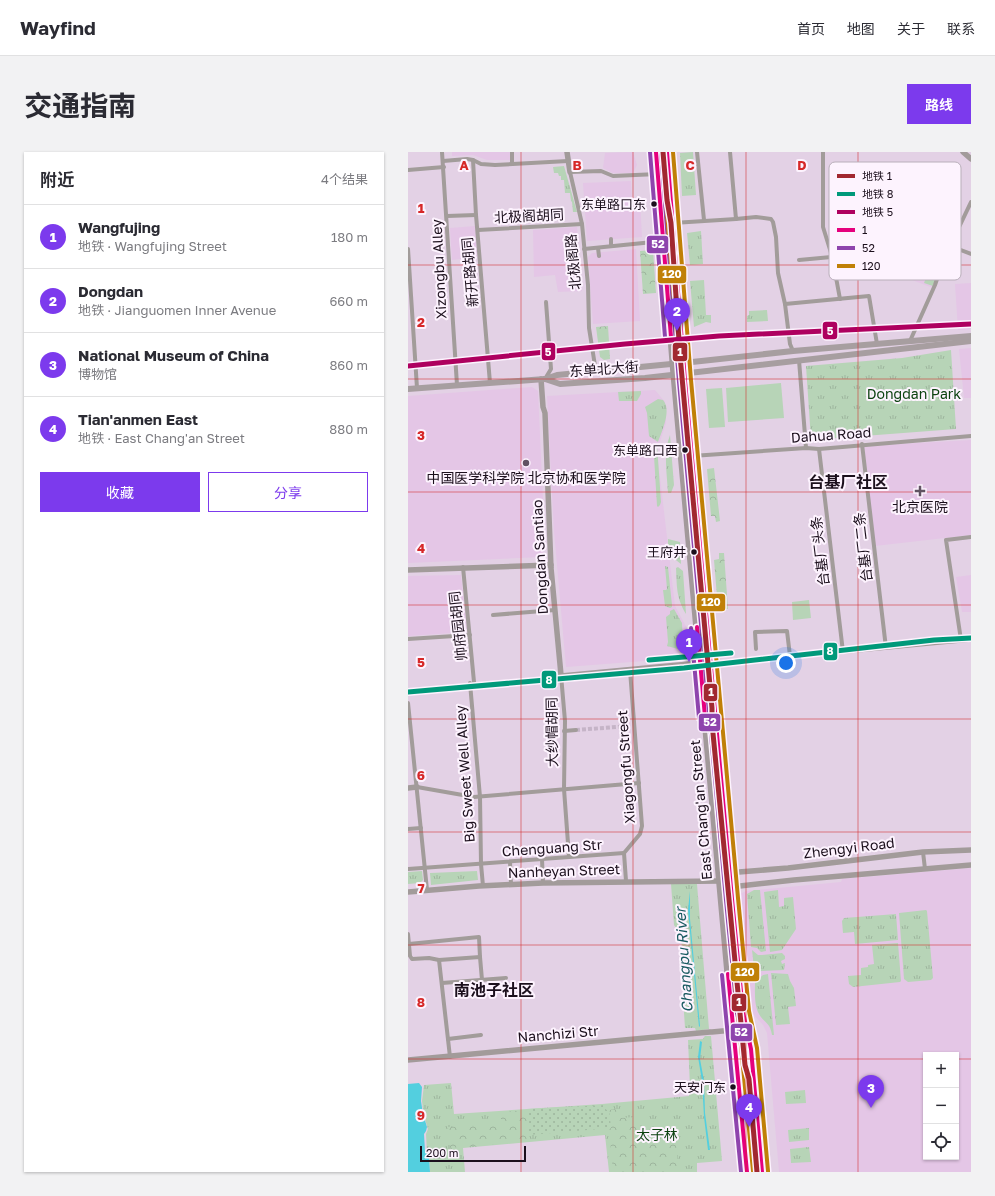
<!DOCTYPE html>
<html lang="zh">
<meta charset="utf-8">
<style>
:root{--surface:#fff;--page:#f2f2f3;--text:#2b2b33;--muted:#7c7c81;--line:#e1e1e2;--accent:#7c3aed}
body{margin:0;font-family:"Golos Text","Noto Sans SC",sans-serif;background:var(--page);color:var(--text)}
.controls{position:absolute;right:12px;bottom:12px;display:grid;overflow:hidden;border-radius:0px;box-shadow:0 1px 3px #0004}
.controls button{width:36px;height:36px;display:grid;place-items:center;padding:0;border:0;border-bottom:1px solid var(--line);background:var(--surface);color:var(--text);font:20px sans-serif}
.scale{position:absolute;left:12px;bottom:10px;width:106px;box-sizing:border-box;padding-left:4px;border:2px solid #1b0f1c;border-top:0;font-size:11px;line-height:14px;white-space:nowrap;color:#1b0f1c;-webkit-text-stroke:3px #fdf3fe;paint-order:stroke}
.you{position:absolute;left:378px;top:511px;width:14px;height:14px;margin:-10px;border:3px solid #fff;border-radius:50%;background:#1a73e8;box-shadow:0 0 0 6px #1a73e833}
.badge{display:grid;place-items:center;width:26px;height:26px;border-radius:50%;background:var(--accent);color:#fff;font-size:13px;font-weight:700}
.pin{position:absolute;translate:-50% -33px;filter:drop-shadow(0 1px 2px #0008)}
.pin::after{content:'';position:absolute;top:21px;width:14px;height:12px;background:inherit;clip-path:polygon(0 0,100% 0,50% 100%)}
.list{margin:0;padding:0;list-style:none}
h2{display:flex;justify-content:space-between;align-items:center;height:52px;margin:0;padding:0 16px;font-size:17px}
h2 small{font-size:13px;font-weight:400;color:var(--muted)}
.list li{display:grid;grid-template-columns:26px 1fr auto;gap:12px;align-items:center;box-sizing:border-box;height:64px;padding:0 16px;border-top:1px solid var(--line)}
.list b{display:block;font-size:15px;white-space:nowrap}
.list p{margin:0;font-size:13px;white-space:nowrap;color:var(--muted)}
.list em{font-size:13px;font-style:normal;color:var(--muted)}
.actions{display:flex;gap:8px;padding:12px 16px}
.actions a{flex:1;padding:9px 0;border:1px solid var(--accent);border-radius:0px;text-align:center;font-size:14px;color:var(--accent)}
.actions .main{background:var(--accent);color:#fff}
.icon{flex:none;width:22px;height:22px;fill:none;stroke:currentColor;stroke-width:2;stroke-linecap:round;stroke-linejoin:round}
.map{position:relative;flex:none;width:563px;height:1020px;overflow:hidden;border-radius:0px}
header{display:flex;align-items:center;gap:24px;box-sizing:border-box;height:56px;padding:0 20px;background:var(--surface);border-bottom:1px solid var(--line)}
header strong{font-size:19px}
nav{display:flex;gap:22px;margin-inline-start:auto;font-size:14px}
.intro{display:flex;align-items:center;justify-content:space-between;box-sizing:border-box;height:96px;padding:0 24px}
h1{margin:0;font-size:28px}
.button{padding:10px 18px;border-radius:0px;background:var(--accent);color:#fff;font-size:14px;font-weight:700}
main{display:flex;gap:24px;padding:0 24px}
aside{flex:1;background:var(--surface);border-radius:0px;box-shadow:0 1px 3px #0004}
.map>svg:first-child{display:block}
</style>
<header>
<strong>Wayfind</strong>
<nav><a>首页</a><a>地图</a><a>关于</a><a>联系</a></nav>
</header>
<div class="intro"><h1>交通指南</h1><a class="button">路线</a></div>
<main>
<aside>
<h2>附近<small>4个结果</small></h2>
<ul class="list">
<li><span class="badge">1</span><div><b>Wangfujing</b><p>地铁 · Wangfujing Street</p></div><em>180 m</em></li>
<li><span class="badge">2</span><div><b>Dongdan</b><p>地铁 · Jianguomen Inner Avenue</p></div><em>660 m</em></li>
<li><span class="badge">3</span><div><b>National Museum of China</b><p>博物馆</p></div><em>860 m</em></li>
<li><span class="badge">4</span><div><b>Tian'anmen East</b><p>地铁 · East Chang'an Street</p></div><em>880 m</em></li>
</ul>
<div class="actions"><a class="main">收藏</a><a>分享</a></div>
</aside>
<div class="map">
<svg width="563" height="1020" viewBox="0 0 563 1020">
<defs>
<pattern id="grass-tufts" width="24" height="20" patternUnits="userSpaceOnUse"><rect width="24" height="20" fill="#b7d4b7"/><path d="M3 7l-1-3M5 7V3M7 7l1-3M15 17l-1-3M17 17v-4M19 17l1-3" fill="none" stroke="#9db59d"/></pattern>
<pattern id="forest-crowns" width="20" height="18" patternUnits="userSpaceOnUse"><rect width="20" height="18" fill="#b7d4b7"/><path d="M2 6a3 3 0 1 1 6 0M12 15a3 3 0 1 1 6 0" fill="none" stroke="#9db59d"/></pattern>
<pattern id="garden-dots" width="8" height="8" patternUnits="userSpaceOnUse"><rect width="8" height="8" fill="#b7d4b7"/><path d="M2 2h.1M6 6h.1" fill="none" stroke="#9db59d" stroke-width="1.8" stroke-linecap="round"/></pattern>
</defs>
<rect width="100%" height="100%" fill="#e3d1e5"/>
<!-- built -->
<g fill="#e4c6e6" fill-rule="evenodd">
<polygon points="44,0 102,0 102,8 79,8 65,3 44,4"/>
<polygon points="225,0 229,13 225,21 205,21 195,16 197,1"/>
<polygon points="223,29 224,47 232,47 234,85 179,89 175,31"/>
<polygon points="67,74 69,105 44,108 42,76"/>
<polygon points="169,75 174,139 150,140 147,123 126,125 125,78"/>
<polygon points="228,97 232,169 185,172 180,105 184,101"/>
<polygon points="523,97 523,101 528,101 528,105 535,108 525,136 504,128 501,99"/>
<polygon points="563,131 563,177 550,178 547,132"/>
<polygon points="563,196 563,246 556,246 551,197"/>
<polygon points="124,235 130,239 137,393 134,405 0,411 0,244"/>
<polygon points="247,238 257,250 258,271 249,299 267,454 282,482 284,487 281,503 275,506 158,515 146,379 139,244"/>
<polygon points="563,288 563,383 467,394 456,294"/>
<polygon points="53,423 59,480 0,484 0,424"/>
<polygon points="563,423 563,460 554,460 548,425"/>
<path d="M563 716V1020H371L359 881 355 873 343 860 340 852 331 746 332 742 338 739 433 730 434 727ZM518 903H548V1005H518Z"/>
</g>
<!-- grass -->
<g fill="url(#grass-tufts)">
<polygon points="285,0 288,43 274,44 272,1"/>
<polygon points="156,14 169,60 165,60 164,50 163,49 162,41 157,41 156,28 153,28 153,24 151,24 150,21 146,21 145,15"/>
<polygon points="293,79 295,112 282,113 279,81"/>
<polygon points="296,128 298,163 303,163 303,171 298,170 286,175 282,129"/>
<polygon points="359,158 360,169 339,170 339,164 341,163 341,159"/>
<polygon points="543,198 548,277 403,288 398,214 494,206"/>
<polygon points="233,239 233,242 229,249 211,249 210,240"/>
<path d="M250 247 255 248C264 258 254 279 250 290L241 284 239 261 237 255Z"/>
<path d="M262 283 266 333 263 341H260C259 321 255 301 262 283Z"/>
<polygon points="246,292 249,293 253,350 252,353 250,355 249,354 246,304 245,303 243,305 243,294"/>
<polygon points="260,387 272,390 273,412 260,402"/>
<polygon points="257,414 260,415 264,453 264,455 262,456 257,454 255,438 258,438 259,437"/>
<path d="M270 415 275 419 278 462C268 445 269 435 268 416Z"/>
<polygon points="266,457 274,471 275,491 275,493 270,497 259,494 260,490 258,465 262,462 262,459"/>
<polygon points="14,719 15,728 12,731 0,732 0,720"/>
<polygon points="69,719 70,728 23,733 22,721"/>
<polygon points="263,732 289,732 301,877 288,879 287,876 277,876 275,846 277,842 273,783 266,773"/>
<polygon points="346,738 352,738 358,799 353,800 349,796 343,795 339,742"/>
<polygon points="370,738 371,755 376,754 376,746 385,745 388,777 374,798 362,800 356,740"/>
<polygon points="518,758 519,759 525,826 523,828 500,830 496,827 491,761"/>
<polygon points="488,762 490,788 447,792 446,780 435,781 434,769 436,766"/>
<polygon points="490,791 493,829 492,830 445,835 441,832 440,824 453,823 453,816 460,815 460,813 466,812 464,793"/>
<polygon points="344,798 350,803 354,803 374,801 377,804 377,807 373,809 374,812 377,811 376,818 353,819 347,825"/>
<polygon points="363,821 380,822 382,829 386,836 388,854 380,855 382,872 368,873"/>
<path d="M360 822 366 883H364C362 870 356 871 351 862 346 853 347 839 347 830L355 823Z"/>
<polygon points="297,884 303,884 314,1009 289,1011 289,1020 201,1020 197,983 55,996 57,1020 22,1020 21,1005 19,1001 18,982 20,977 16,964 14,949 16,933 43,931 46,962 194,952 281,944 281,937 282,936 280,888 295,887"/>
<polygon points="397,938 398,951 378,952 377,940"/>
<polygon points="401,976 401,988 381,990 380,978"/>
<polygon points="401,995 403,1010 383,1011 382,997"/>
</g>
<!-- forest -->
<g fill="url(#forest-crowns)">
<polygon points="245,98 248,141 235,142 232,99"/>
<polygon points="200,174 202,207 196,208 192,205 188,175"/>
<polygon points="306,316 312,369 308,370 307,364 303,364 299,317"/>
<polygon points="311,401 316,401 320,457 310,457 306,408 311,407"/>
<polygon points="208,957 209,966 229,965 229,974 267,971 270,1020 205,1020 201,977 203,976 201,958"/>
<polygon points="119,958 121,989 42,996 40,975 93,971 93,960"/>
</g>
<!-- garden -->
<polygon fill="url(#garden-dots)" points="198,953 198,958 201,957 203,976 120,983 119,957"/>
<!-- pitch -->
<g fill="#b7d4b7">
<polygon points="524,110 533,113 525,134 516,131"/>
<polygon points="373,231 376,266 320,270 318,236"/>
<polygon points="314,236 317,275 301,276 298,237"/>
<polygon points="401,448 403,466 385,468 384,450"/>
</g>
<!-- water -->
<g fill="#53cfdf">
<polygon points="282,739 282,767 292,874 291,875 280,758"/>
<polygon points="292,889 294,890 292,907 296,929 297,961 302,998 300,998 296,965 294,929 290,905"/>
<polygon points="11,931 14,935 13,949 15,962 19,975 18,979 16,982 17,999 21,1006 22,1020 0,1020 0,932"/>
</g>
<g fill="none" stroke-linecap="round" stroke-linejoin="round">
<!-- street-tunnel -->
<polyline stroke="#c5b4c7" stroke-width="4" stroke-dasharray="4 2" stroke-linecap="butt" points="168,578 222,574"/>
<!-- street -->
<g stroke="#a29c9a" stroke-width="4">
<polyline points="34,0 49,233"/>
<polyline points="289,0 296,68"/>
<polyline points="322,0 328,67 348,65 363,67 365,70 368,85 370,121 377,152 382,192 385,199"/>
<polyline points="415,0 415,75 424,104 432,147"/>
<polyline points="65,8 68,63 82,231"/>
<polyline points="35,9 59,7 65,8 73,12 87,13 160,9"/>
<polyline points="104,12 104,0"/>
<polyline points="0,18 36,15"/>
<polyline points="39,64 68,63"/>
<polyline points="265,71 328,67"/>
<polyline points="70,78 174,72"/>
<polyline points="203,87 203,94"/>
<polyline points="190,96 191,104"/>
<polyline points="0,97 9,236"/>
<polyline points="176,97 255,89"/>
<polyline points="391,108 542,94 563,102"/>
<polyline points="377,152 461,144 469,192"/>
<polyline points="502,189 527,133 533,115 542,94 563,50"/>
<polyline points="391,208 398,296"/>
<polyline points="188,220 181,176 180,133 174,72 162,20 193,19 205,24 250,22"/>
<polyline points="137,227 143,217 138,150"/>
<polyline points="454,292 478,496"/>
<polyline points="411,297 435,500"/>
<polyline points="284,304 398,296 411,297 563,284"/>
<polyline points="55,415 66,530"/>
<polyline points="85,463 147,458"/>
<polyline points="0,487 62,483"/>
<polyline points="553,488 538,388 563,385"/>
<polyline points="348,497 347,480 379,479 382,504"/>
<polyline points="153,523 157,569 156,637 161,705"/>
<polyline points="62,531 72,645 73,712 75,734"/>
<polyline points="0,551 19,738"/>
<polyline points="156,579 168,578"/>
<polyline points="9,635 66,645 231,631"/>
<polyline points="0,677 13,676"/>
<polyline points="515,700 517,717"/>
<polyline points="134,707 135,731"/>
<polyline points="102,710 103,732"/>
<polyline points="0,717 216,701"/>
<polyline points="218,729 216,701 232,682 234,674 222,518"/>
<polyline points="0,782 2,804 4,807 21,806 31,808 72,805 74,828"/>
<polyline points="1,792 71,785 72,805"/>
<polyline points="31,808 42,905"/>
<polyline points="34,831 98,826"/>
<polyline points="40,887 73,883"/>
</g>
<!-- secondary -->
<g stroke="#a29b9a" stroke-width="5.5">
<polyline points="159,0 162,20"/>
<polyline points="555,0 563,7"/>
<polyline points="133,227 135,255 137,261 143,416 153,523"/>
<polyline points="0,418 143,413"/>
<polyline points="153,524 292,511 303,512 563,487"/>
<polyline points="0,636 9,635"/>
<polyline points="312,729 321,721 331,720 380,716 515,700 563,698"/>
<polyline points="312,729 323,735 386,728 563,713"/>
<polyline points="0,740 71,734 135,731 312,729"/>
<polyline points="304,880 325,878 340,887"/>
<polyline points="0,908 302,880"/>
</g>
<!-- primary -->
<g stroke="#a79ea0" stroke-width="6">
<polyline points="137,227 152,232 237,226 563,189"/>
<polyline points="0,237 137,227 149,223 284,210 385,199 563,184"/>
<polyline points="321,721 323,735"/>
</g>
<!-- highway -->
<g stroke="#a2999a" stroke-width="7">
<polyline points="248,0 266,223 325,878 339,1020"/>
<polyline points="259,0 276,222 321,721"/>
<polyline points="323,735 335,860 343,897 354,1020"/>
</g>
<!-- bus-1 casing -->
<g stroke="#fdf3fe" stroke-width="7">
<g id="bus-1">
<polyline points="248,0 263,185"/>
<polyline points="259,0 277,229 324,747 335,860 343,897 354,1020"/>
<polyline points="289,475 297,565"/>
<polyline points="320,822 339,1020"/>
</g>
</g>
<!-- bus-2 casing -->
<g stroke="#fdf3fe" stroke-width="7">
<g id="bus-2">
<polyline points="242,0 257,185"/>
<polyline points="253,0 271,230 318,748 329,861 337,898 348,1020"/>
<polyline points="283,476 291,566"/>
<polyline points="314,823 333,1020"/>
</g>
</g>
<!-- bus-3 casing -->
<g stroke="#fdf3fe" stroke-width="7">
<g id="bus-3">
<polyline points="254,0 269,185"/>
<polyline points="265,0 283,228 330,746 341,859 349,896 360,1019"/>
<polyline points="295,474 303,564"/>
<polyline points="326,821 345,1019"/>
</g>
</g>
<!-- bus-1 -->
<use href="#bus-1" stroke="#e5007d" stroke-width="4"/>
<!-- bus-2 -->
<use href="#bus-2" stroke="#8e44ad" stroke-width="4"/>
<!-- bus-3 -->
<use href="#bus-3" stroke="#c08007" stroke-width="4"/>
<!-- metro-1 casing -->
<g stroke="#fdf3fe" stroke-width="8">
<polyline id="metro-1" points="255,0 259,48 263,71 272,203 304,556 304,571 337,913 341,927 349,1020"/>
</g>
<!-- metro-2 casing -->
<g stroke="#fdf3fe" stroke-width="8">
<g id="metro-2">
<polyline points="241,508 323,501"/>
<polyline points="0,540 276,516 526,488 563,486"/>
</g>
</g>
<!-- metro-3 casing -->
<g stroke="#fdf3fe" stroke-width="8">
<polyline id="metro-3" points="0,214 217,192 311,184 563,172"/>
</g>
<!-- metro-1 -->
<use href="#metro-1" stroke="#a12830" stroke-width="5"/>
<!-- metro-2 -->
<use href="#metro-2" stroke="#00997a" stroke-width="5"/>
<!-- metro-3 -->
<use href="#metro-3" stroke="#ae005f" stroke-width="5"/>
</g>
<!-- grid -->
<path fill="none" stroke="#d62828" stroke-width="1" stroke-opacity="0.55" d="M113 0V1020M225 0V1020M338 0V1020M450 0V1020M0 113H563M0 227H563M0 340H563M0 453H563M0 567H563M0 680H563M0 793H563M0 907H518M548 907H563"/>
<!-- markers -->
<g fill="#1b0f1c" stroke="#fdf3fe" stroke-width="1.5">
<circle cx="246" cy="52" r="3.5"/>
<circle cx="277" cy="298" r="3.5"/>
<circle cx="286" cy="400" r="3.5"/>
<circle cx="325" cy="935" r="3.5"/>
</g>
<g fill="#615362" stroke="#fdf3fe" stroke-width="1.5">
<circle cx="118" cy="311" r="4"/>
<path d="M510 333h4v4h4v4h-4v4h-4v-4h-4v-4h4z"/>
</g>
<g text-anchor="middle" stroke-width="4" stroke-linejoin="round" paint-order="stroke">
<!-- bus labels -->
<g font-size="13" fill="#1b0f1c" stroke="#fdf3fe" text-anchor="end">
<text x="238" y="57">东单路口东</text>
<text x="270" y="303">东单路口西</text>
<text x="278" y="405">王府井</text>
<text x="318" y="940">天安门东</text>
</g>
<!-- street labels -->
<g font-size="14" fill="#1b0f1c" stroke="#fdf3fe">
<text transform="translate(121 64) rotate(-3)" y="5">北极阁胡同</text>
<text transform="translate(165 110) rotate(-95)" y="5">北极阁路</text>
<text transform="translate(31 117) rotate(-93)" y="5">Xizongbu Alley</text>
<text transform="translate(62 120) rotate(-95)" y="5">新开路胡同</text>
<text transform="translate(196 217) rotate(-4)" y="5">东单北大街</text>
<text transform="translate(423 283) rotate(-4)" y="5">Dahua Road</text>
<text transform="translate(455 395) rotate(-97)" y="5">台基厂二条</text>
<text transform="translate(412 399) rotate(-97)" y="5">台基厂头条</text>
<text transform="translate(132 405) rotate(-93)" y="5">Dongdan Santiao</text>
<text transform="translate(50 474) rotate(-96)" y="5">帅府园胡同</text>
<text transform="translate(144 580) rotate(-91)" y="5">大纱帽胡同</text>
<text transform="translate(218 615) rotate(-94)" y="5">Xiagongfu Street</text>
<text transform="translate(57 622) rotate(-94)" y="5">Big Sweet Well Alley</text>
<text transform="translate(293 658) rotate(-95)" y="5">East Chang'an Street</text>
<text transform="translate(144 696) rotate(-4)" y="5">Chenguang Str</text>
<text transform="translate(441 696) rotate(-7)" y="5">Zhengyi Road</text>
<text transform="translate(156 719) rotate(-2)" y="5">Nanheyan Street</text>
<text transform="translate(150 882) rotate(-5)" y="5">Nanchizi Str</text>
</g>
<!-- park labels -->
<g font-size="14" fill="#0c4210" stroke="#fdf3fe">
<text x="506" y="247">Dongdan Park</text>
<text x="249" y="988">太子林</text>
</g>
<!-- poi labels -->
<g font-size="14" fill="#1b0f1c" stroke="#fdf3fe">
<text x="118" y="331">中国医学科学院 北京协和医学院</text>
<text x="512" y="360">北京医院</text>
</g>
<!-- water labels -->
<g font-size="15" font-style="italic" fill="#185a60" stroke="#fdf3fe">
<text transform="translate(276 808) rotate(-94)" y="5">Changpu River</text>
</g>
<!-- quarter labels -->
<g font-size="16" font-weight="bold" fill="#1b0f1c" stroke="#fdf3fe">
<text x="440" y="336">台基厂社区</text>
<text x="86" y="844">南池子社区</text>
</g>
</g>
<!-- legend -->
<rect x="421" y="10" width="132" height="118" rx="6" fill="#fdf3fe" stroke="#b9afba" stroke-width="1"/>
<rect x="429" y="22" width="18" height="4" fill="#a12830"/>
<rect x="429" y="40" width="18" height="4" fill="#00997a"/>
<rect x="429" y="58" width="18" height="4" fill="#ae005f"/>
<rect x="429" y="76" width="18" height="4" fill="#e5007d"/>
<rect x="429" y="94" width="18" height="4" fill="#8e44ad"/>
<rect x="429" y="112" width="18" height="4" fill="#c08007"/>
<g font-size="11" fill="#1b0f1c">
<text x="454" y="28">地铁 1</text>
<text x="454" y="46">地铁 8</text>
<text x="454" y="64">地铁 5</text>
<text x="454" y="82">1</text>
<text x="454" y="100">52</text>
<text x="454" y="118">120</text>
</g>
<g font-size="13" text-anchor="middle" font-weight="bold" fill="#d62828" stroke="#fdf3fe" stroke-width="4" stroke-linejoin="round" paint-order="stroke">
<text x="56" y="18">A</text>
<text x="169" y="18">B</text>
<text x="282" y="18">C</text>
<text x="394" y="18">D</text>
<text x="13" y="61">1</text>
<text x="13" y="175">2</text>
<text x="13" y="288">3</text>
<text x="13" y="401">4</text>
<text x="13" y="515">5</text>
<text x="13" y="628">6</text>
<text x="13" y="741">7</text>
<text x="13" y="855">8</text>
<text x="13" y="968">9</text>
</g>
<g stroke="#fdf3fe" stroke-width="1.5">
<rect x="238" y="83" width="23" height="19" rx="4" fill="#8e44ad"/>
<rect x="249" y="113" width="30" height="19" rx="4" fill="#c08007"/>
<rect x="414" y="169" width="16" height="19" rx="4" fill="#ae005f"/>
<rect x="133" y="190" width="15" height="19" rx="4" fill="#ae005f"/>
<rect x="264" y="190" width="16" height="20" rx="4" fill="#a12830"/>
<rect x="288" y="441" width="30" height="19" rx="4" fill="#c08007"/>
<rect x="415" y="490" width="15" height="19" rx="4" fill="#00997a"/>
<rect x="133" y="518" width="16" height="19" rx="4" fill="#00997a"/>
<rect x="295" y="531" width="15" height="19" rx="4" fill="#a12830"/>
<rect x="290" y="561" width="23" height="19" rx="4" fill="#8e44ad"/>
<rect x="322" y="810" width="30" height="20" rx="4" fill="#c08007"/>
<rect x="323" y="841" width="16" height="19" rx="4" fill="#a12830"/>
<rect x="322" y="871" width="23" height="19" rx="4" fill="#8e44ad"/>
</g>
<g font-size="11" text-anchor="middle" font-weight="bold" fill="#fff">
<text x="250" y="96">52</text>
<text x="264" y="126">120</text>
<text x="422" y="183">5</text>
<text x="140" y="204">5</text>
<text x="272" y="204">1</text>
<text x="303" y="454">120</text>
<text x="422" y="503">8</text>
<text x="141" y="532">8</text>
<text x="303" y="544">1</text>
<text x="302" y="574">52</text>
<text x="337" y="824">120</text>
<text x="331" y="854">1</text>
<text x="333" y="884">52</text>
</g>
</svg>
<div class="controls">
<button>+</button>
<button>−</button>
<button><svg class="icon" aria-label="locate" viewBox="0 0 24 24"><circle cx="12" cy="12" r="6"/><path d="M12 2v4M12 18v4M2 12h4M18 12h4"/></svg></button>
</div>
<div class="scale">200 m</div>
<div class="you"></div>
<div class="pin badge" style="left:281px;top:510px">1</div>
<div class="pin badge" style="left:269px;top:179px">2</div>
<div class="pin badge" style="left:463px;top:956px">3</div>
<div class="pin badge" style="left:341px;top:975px">4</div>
</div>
</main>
